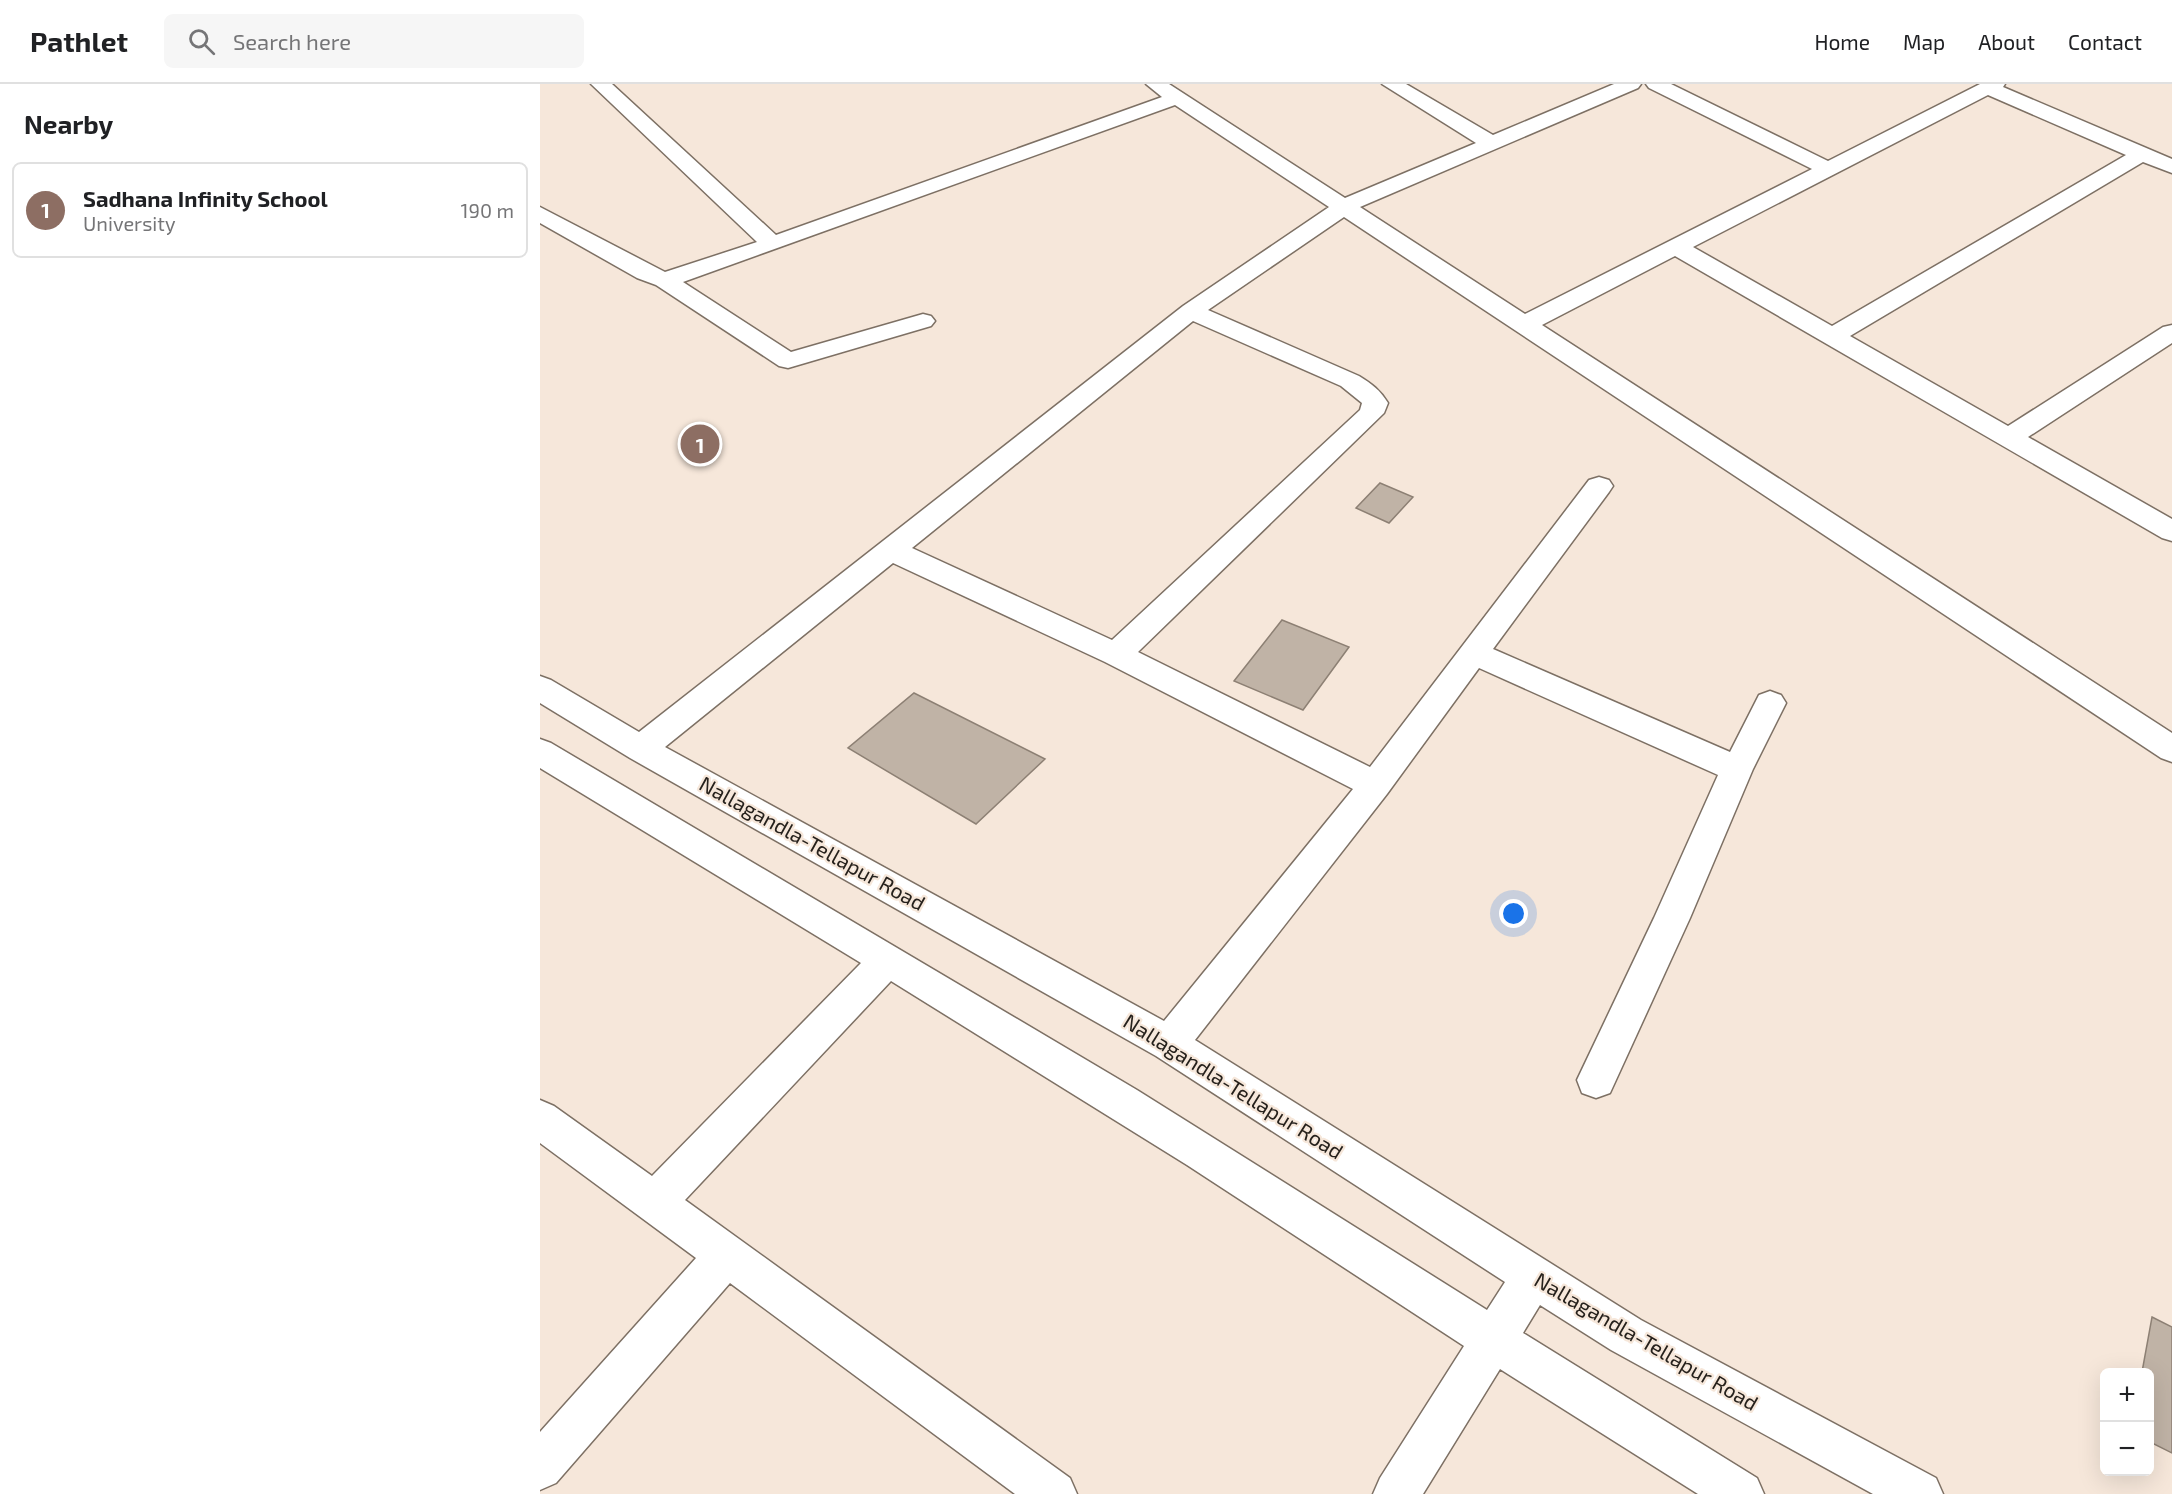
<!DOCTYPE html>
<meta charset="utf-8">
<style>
:root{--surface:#fff;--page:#f6f6f6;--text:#202124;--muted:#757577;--line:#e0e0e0;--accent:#ea580c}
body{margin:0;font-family:"Exo 2",sans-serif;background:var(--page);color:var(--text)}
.controls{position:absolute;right:18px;bottom:18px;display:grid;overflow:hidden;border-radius:9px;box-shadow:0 6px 24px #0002}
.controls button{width:54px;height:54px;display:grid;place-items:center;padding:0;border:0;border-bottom:2px solid var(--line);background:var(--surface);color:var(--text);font:30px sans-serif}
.you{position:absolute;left:974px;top:830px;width:21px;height:21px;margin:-15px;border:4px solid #fff;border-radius:50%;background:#1a73e8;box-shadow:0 0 0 9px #1a73e833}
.badge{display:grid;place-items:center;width:39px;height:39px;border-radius:50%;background:var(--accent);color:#fff;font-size:20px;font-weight:700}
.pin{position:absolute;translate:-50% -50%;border:3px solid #fff;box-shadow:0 2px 6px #0006}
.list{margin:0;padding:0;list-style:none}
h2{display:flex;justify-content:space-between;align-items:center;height:78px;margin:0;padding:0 24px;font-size:26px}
h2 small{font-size:20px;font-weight:400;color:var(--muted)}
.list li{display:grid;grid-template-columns:39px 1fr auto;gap:18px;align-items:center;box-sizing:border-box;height:96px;margin:0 12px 12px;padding:0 12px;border:2px solid var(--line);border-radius:9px}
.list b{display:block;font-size:22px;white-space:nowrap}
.list p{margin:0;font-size:20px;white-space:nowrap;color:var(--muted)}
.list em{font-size:20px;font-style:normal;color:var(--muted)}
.icon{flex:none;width:33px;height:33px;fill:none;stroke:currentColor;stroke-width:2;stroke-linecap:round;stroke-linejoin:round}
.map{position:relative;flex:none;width:1632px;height:1410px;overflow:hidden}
header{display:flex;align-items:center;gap:36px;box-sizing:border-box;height:84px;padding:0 30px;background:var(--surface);border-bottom:2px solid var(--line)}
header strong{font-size:28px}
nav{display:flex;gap:33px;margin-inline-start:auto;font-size:21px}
.search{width:420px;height:54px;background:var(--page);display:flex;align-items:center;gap:15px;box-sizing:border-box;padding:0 21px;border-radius:9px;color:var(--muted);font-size:22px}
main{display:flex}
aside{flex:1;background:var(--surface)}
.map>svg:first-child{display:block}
</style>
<header>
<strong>Pathlet</strong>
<div class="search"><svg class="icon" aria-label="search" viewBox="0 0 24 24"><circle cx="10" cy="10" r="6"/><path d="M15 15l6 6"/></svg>Search here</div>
<nav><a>Home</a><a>Map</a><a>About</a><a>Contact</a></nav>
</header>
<main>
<aside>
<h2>Nearby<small></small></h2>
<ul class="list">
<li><span class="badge" style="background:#8d6e63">1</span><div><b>Sadhana Infinity School</b><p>University</p></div><em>190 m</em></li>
</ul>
</aside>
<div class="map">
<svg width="1632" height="1410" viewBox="0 0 1632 1410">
<rect width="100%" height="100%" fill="#f6e7da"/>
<!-- building -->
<g fill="#c0b3a6" stroke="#8d8074" stroke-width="1.5">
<polygon points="840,399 873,413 849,439 816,424"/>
<polygon points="742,536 809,563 763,626 694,597"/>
<polygon points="374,609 505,675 436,740 308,664"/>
<polygon points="1612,1233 1632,1243 1632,1369 1610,1358 1610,1288 1602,1288"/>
</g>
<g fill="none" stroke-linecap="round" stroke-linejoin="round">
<!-- minor casing -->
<g stroke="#7d7064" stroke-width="3">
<path id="minor" d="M51 0H72L236 151 622 13 606 0H629L805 114 936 59 842 0H866L953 51 1074 0H1101L1098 4 820 123 985 230 1272 85 1109 4 1106 0H1131L1288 77 1440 0H1465L1463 3 1632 75V89L1603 78 1310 252 1468 342 1623 243 1632 241V259L1488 353 1632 435V457L1622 454 1135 172 1002 241 1632 649V678L1621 674 804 133 668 226 819 292C832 300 840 306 848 319L844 329 598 568 830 683 1049 396 1059 393 1069 396 1073 402 1069 408 953 565 1190 668 1219 611 1230 607 1241 611 1246 619 1213 685 1150 834 1070 1009 1056 1014 1042 1009 1037 996 1114 834 1178 691 939 584 847 710 655 956 1101 1236 1396 1394 1403 1410H1333L1071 1266 1000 1221 983 1249 1217 1394 1224 1410H1158L960 1285 883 1410H833L840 1394 924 1262 647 1081 351 897 145 1116 530 1394 537 1410H475L190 1199 16 1399 0 1406V1348L156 1174 0 1059V1016L14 1022 112 1092 321 879 0 684V655L11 659 597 1006 947 1226 965 1198 616 972 90 674 0 619V592L11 596 99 648 643 222 789 123 635 21 143 198 251 268 383 230 391 232 395 237 391 242 248 284 239 282 116 201 97 194 0 139V123L125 188 217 158ZM1448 11 1586 71 1292 242 1153 163ZM653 237 801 302 822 319 820 326 572 556 372 464ZM353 479 565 578 813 705 624 937 125 663Z"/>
</g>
<!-- minor -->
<use href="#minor" fill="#fff" fill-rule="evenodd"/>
</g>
<g text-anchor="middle" stroke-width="4.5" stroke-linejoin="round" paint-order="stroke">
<!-- street labels -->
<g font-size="21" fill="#26211c" stroke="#f6e7da">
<text transform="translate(272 760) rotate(29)" y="7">Nallagandla-Tellapur Road</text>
<text transform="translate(693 1003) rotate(32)" y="7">Nallagandla-Tellapur Road</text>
<text transform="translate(1106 1258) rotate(30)" y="7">Nallagandla-Tellapur Road</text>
</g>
</g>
</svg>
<div class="controls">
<button>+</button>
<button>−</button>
</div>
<div class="you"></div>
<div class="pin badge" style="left:160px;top:360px;background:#8d6e63">1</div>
</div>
</main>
